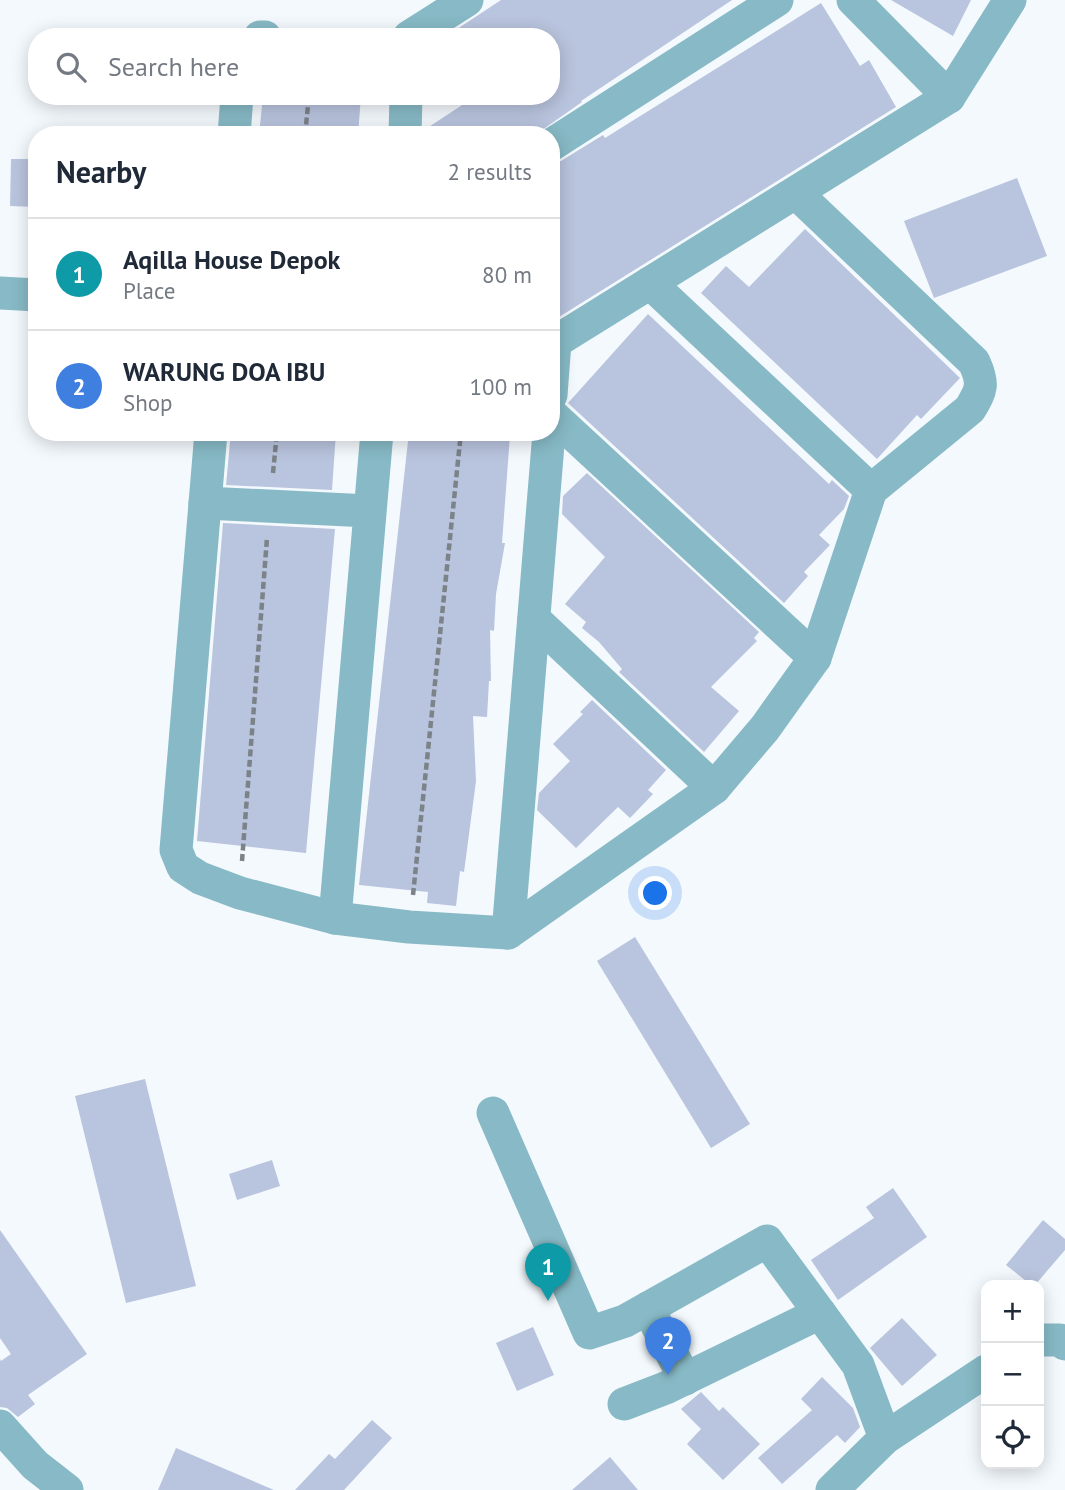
<!DOCTYPE html>
<meta charset="utf-8">
<style>
:root{--surface:#fff;--page:#f6f6f7;--text:#1f2937;--muted:#747a83;--line:#e0e1e3;--accent:#a30536}
body{margin:0;font-family:"PT Sans",sans-serif;background:var(--page);color:var(--text)}
.controls{position:absolute;right:21px;bottom:21px;display:grid;overflow:hidden;border-radius:14px;box-shadow:0 4px 18px #0003}
.controls button{width:63px;height:63px;display:grid;place-items:center;padding:0;border:0;border-bottom:2px solid var(--line);background:var(--surface);color:var(--text);font:35px sans-serif}
.you{position:absolute;left:656px;top:894px;width:24px;height:24px;margin:-18px;border:5px solid #fff;border-radius:50%;background:#1a73e8;box-shadow:0 0 0 10px #1a73e833}
.badge{display:grid;place-items:center;width:46px;height:46px;border-radius:50%;background:var(--accent);color:#fff;font-size:23px;font-weight:700}
.pin{position:absolute;translate:-50% -58px;filter:drop-shadow(0 2px 4px #0008)}
.pin::after{content:'';position:absolute;top:37px;width:24px;height:21px;background:inherit;clip-path:polygon(0 0,100% 0,50% 100%)}
.list{margin:0;padding:0;list-style:none}
h2{display:flex;justify-content:space-between;align-items:center;height:91px;margin:0;padding:0 28px;font-size:30px}
h2 small{font-size:23px;font-weight:400;color:var(--muted)}
.list li{display:grid;grid-template-columns:46px 1fr auto;gap:21px;align-items:center;box-sizing:border-box;height:112px;padding:0 28px;border-top:2px solid var(--line)}
.list b{display:block;font-size:26px;white-space:nowrap}
.list p{margin:0;font-size:23px;white-space:nowrap;color:var(--muted)}
.list em{font-size:23px;font-style:normal;color:var(--muted)}
.icon{flex:none;width:38px;height:38px;fill:none;stroke:currentColor;stroke-width:2;stroke-linecap:round;stroke-linejoin:round}
.map{position:relative;flex:none;width:1065px;height:1490px;overflow:hidden}
.search{position:absolute;background:var(--surface);box-shadow:0 4px 18px #0003;left:28px;top:28px;width:532px;height:77px;display:flex;align-items:center;gap:18px;box-sizing:border-box;padding:0 24px;border-radius:28px;color:var(--muted);font-size:26px}
.panel{position:absolute;background:var(--surface);box-shadow:0 4px 18px #0003;left:28px;top:126px;width:532px;height:315px;border-radius:28px}
.map>svg:first-child{display:block}
</style>
<div class="map">
<svg width="1065" height="1490" viewBox="0 0 1065 1490">
<rect width="100%" height="100%" fill="#f4f9fd"/>
<!-- building -->
<g fill="#b9c4de">
<polygon points="501,0 732,0 581,101 582,102 535,135 424,135 424,130 476,96 551,96 551,37 445,37"/>
<polygon points="891,0 971,0 953,36"/>
<polygon points="821,3 860,66 869,60 896,107 551,322 551,164 561,161 603,135 605,138"/>
<polygon points="263,96 361,96 358,135 259,135"/>
<polygon points="11,159 37,159 37,207 10,206"/>
<polygon points="1017,178 1047,256 934,298 904,221"/>
<polygon points="805,229 960,378 921,419 917,415 877,459 701,293 726,266 749,287"/>
<polygon points="648,314 829,484 832,480 849,496 844,509 819,535 830,545 804,572 808,576 784,603 568,403"/>
<polygon points="231,432 336,432 332,490 226,485"/>
<polygon points="409,432 492,432 510,435 502,543 505,543 496,594 494,631 490,630 491,681 489,681 487,717 473,716 476,781 464,872 460,871 456,906 427,903 428,892 359,885"/>
<polygon points="587,473 759,632 754,638 757,641 711,687 739,711 704,752 619,672 622,669 599,642 582,628 586,622 565,604 605,557 562,514 563,496"/>
<polygon points="223,523 335,529 306,853 197,841"/>
<polygon points="592,700 666,770 648,790 653,794 630,818 618,807 576,848 537,810 539,793 570,761 553,744 583,714 580,712"/>
<polygon points="635,937 750,1124 711,1148 597,961"/>
<polygon points="145,1079 196,1286 126,1303 75,1096"/>
<polygon points="272,1160 280,1186 237,1200 229,1174"/>
<polygon points="893,1188 927,1237 838,1300 811,1260 874,1218 866,1207"/>
<polygon points="1043,1220 1065,1239 1065,1250 1035,1285 1031,1285 1006,1265"/>
<polygon points="0,1230 87,1354 28,1395 35,1404 18,1417 7,1408 0,1407 0,1359 1,1361 11,1354 0,1338"/>
<polygon points="902,1318 937,1355 902,1386 870,1348"/>
<polygon points="533,1327 554,1375 517,1391 496,1343"/>
<polygon points="822,1377 853,1408 860,1427 845,1443 837,1435 782,1484 758,1458 812,1410 801,1399"/>
<polygon points="701,1392 719,1411 723,1407 760,1444 723,1480 687,1444 701,1429 681,1409"/>
<polygon points="372,1420 392,1438 344,1490 295,1490 329,1454 335,1459"/>
<polygon points="176,1448 274,1490 158,1490"/>
<polygon points="610,1457 638,1490 572,1490"/>
</g>
<g fill="none" stroke-linecap="round" stroke-linejoin="round">
<!-- path -->
<g stroke="#7b8288" stroke-width="4.5" stroke-dasharray="7 3.5" stroke-linecap="butt">
<polyline points="305,135 309,96"/>
<polyline points="273,473 277,432"/>
<polyline points="242,861 267,538"/>
<polyline points="413,895 461,432"/>
</g>
<!-- minor -->
<g stroke="#87bac6" stroke-width="33">
<polyline points="853,0 949,97"/>
<polyline points="260,37 265,37"/>
<polyline points="409,37 467,0"/>
<polyline points="234,135 237,96"/>
<polyline points="405,135 406,96"/>
<polyline points="551,145 777,0"/>
<polyline points="650,283 871,490"/>
<polyline points="0,293 37,295"/>
<polyline points="551,341 555,342 949,97 1010,0"/>
<polyline points="551,395 555,342"/>
<polyline points="551,414 815,658"/>
<path d="M211 432 176 850 183 867 200 878 240 893 335 918 409 927 508 933 714 788 765 728 815 658 871 490 970 409C982 389 984 384 974 362L796 193"/>
<polyline points="205,503 369,511"/>
<polyline points="534,619 714,788"/>
<polyline points="335,918 377,432"/>
<polyline points="508,933 549,432"/>
<polyline points="493,1113 589,1333 625,1321 767,1241 858,1365 885,1438"/>
<polyline points="648,1308 685,1379"/>
<polyline points="1039,1340 1060,1340 1065,1344"/>
<polyline points="624,1404 668,1387 820,1313"/>
<polyline points="0,1426 35,1465 67,1490"/>
<polyline points="832,1490 885,1438 986,1371"/>
</g>
</g>
</svg>
<div class="controls">
<button>+</button>
<button>−</button>
<button><svg class="icon" aria-label="locate" viewBox="0 0 24 24"><circle cx="12" cy="12" r="6"/><path d="M12 2v4M12 18v4M2 12h4M18 12h4"/></svg></button>
</div>
<div class="you"></div>
<div class="pin badge" style="left:548px;top:1301px;background:#0f9aa8">1</div>
<div class="pin badge" style="left:668px;top:1375px;background:#3f7fe0">2</div>
<div class="search"><svg class="icon" aria-label="search" viewBox="0 0 24 24"><circle cx="10" cy="10" r="6"/><path d="M15 15l6 6"/></svg>Search here</div>
<section class="panel">
<h2>Nearby<small>2 results</small></h2>
<ul class="list">
<li><span class="badge" style="background:#0f9aa8">1</span><div><b>Aqilla House Depok</b><p>Place</p></div><em>80 m</em></li>
<li><span class="badge" style="background:#3f7fe0">2</span><div><b>WARUNG DOA IBU</b><p>Shop</p></div><em>100 m</em></li>
</ul>
</section>
</div>
